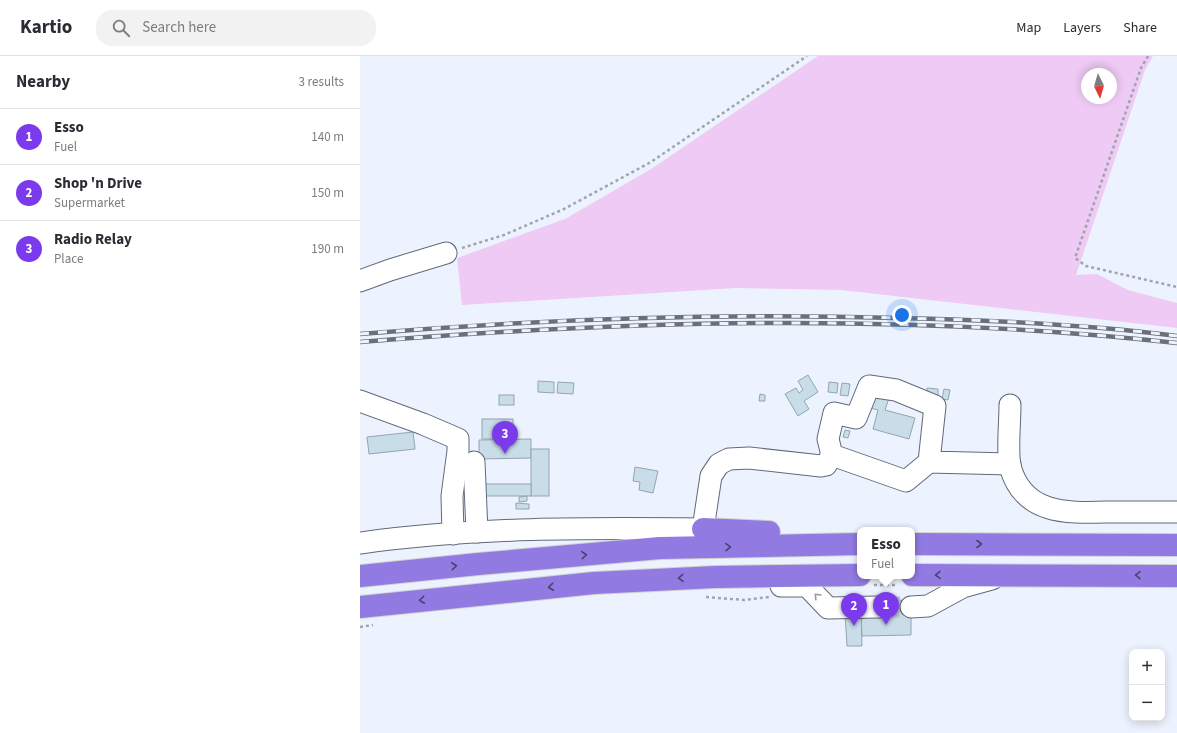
<!DOCTYPE html>
<meta charset="utf-8">
<style>
:root{--surface:#fff;--page:#f2f2f3;--text:#2b2b33;--muted:#7c7c81;--line:#e1e1e2;--accent:#7c3aed}
body{margin:0;font-family:"Source Sans 3",sans-serif;background:var(--page);color:var(--text)}
.controls{position:absolute;right:12px;bottom:12px;display:grid;overflow:hidden;border-radius:8px;box-shadow:0 2px 10px #0003}
.controls button{width:36px;height:36px;display:grid;place-items:center;padding:0;border:0;border-bottom:1px solid var(--line);background:var(--surface);color:var(--text);font:20px sans-serif}
.compass{position:absolute;left:721px;top:12px;width:36px;height:36px;border-radius:50%;background:var(--surface);box-shadow:0 2px 10px #0003;rotate:175deg}
.you{position:absolute;left:542px;top:259px;width:14px;height:14px;margin:-10px;border:3px solid #fff;border-radius:50%;background:#1a73e8;box-shadow:0 0 0 6px #1a73e833}
.badge{display:grid;place-items:center;width:26px;height:26px;border-radius:50%;background:var(--accent);color:#fff;font-size:13px;font-weight:700}
.pin{position:absolute;translate:-50% -33px;filter:drop-shadow(0 1px 2px #0008)}
.pin::after{content:'';position:absolute;top:21px;width:14px;height:12px;background:inherit;clip-path:polygon(0 0,100% 0,50% 100%)}
.popup{position:absolute;left:497px;top:471px;width:58px;height:52px;box-sizing:border-box;display:grid;place-content:center;border-radius:8px;background:var(--surface);filter:drop-shadow(0 1px 3px #0005);font-size:13px;white-space:nowrap;color:var(--muted)}
.popup b{font-size:15px;color:var(--text)}
.popup::after{content:'';position:absolute;left:50%;top:100%;margin-left:-8px;border:8px solid transparent;border-top-color:var(--surface)}
.list{margin:0;padding:0;list-style:none}
h2{display:flex;justify-content:space-between;align-items:center;height:52px;margin:0;padding:0 16px;font-size:17px}
h2 small{font-size:13px;font-weight:400;color:var(--muted)}
.list li{display:grid;grid-template-columns:26px 1fr auto;gap:12px;align-items:center;box-sizing:border-box;height:56px;padding:0 16px;border-top:1px solid var(--line)}
.list b{display:block;font-size:15px;white-space:nowrap}
.list p{margin:0;font-size:13px;white-space:nowrap;color:var(--muted)}
.list em{font-size:13px;font-style:normal;color:var(--muted)}
.icon{flex:none;width:22px;height:22px;fill:none;stroke:currentColor;stroke-width:2;stroke-linecap:round;stroke-linejoin:round}
.map{position:relative;flex:none;width:817px;height:677px;overflow:hidden}
header{display:flex;align-items:center;gap:24px;box-sizing:border-box;height:56px;padding:0 20px;background:var(--surface);border-bottom:1px solid var(--line)}
header strong{font-size:19px}
nav{display:flex;gap:22px;margin-inline-start:auto;font-size:14px}
.search{width:280px;height:36px;background:var(--page);display:flex;align-items:center;gap:10px;box-sizing:border-box;padding:0 14px;border-radius:16px;color:var(--muted);font-size:15px}
main{display:flex}
aside{flex:1;background:var(--surface)}
.map>svg:first-child{display:block}
</style>
<header>
<strong>Kartio</strong>
<div class="search"><svg class="icon" aria-label="search" viewBox="0 0 24 24"><circle cx="10" cy="10" r="6"/><path d="M15 15l6 6"/></svg>Search here</div>
<nav><a>Map</a><a>Layers</a><a>Share</a></nav>
</header>
<main>
<aside>
<h2>Nearby<small>3 results</small></h2>
<ul class="list">
<li><span class="badge">1</span><div><b>Esso</b><p>Fuel</p></div><em>140 m</em></li>
<li><span class="badge">2</span><div><b>Shop 'n Drive</b><p>Supermarket</p></div><em>150 m</em></li>
<li><span class="badge">3</span><div><b>Radio Relay</b><p>Place</p></div><em>190 m</em></li>
</ul>
</aside>
<div class="map">
<svg width="817" height="677" viewBox="0 0 817 677">
<rect width="100%" height="100%" fill="#edf3fe"/>
<!-- green -->
<path fill="#eecaf4" fill-rule="evenodd" d="M458 0H793L785 14 716 219 737 218 768 234 817 247V272L481 234 376 232 102 249 97 202 205 163 291 113ZM727 18H751V42H727Z"/>
<!-- building -->
<g fill="#c9dde9" stroke="#92a5b0">
<polygon points="448,319 458,336 444,345 449,353 438,360 425,338 436,332 439,337 443,334 438,325"/>
<polygon points="178,325 194,326 194,337 178,336"/>
<polygon points="198,326 214,327 213,338 197,337"/>
<polygon points="469,326 478,327 477,337 468,336"/>
<polygon points="482,327 490,328 488,340 480,339"/>
<polygon points="567,332 578,333 578,343 567,342"/>
<polygon points="584,333 590,334 588,344 582,343"/>
<polygon points="515,335 530,339 525,354 555,362 549,383 513,373 518,354 510,352"/>
<polygon points="400,338 405,339 405,345 399,345"/>
<rect x="139" y="339" width="15" height="10"/>
<rect x="122" y="363" width="31" height="20"/>
<polygon points="485,374 490,375 488,382 483,381"/>
<polygon points="53,376 55,393 9,398 7,381"/>
<polygon points="171,383 171,402 119,403 119,384"/>
<rect x="171" y="393" width="18" height="47"/>
<polygon points="275,411 298,415 293,437 279,434 280,426 273,425"/>
<rect x="120" y="428" width="51" height="12"/>
<polygon points="167,440 167,445 159,446 159,441"/>
<polygon points="156,447 169,448 169,453 156,453"/>
<polygon points="551,544 551,579 502,580 501,559 519,545"/>
<polygon points="485,557 501,557 502,590 487,590"/>
</g>
<g fill="none" stroke-linecap="round" stroke-linejoin="round">
<!-- minor-tunnel -->
<polyline stroke="#c3c9d3" stroke-width="21" stroke-dasharray="21 10" stroke-linecap="butt" points="519,551 551,551"/>
<!-- minor casing -->
<g stroke="#616979" stroke-width="23">
<g id="minor">
<polyline points="0,225 30,214 86,197"/>
<polyline points="0,345 63,368 98,383 98,395 92,440 93,478"/>
<path d="M650 349C650 366 647 395 650 410 663 460 709 457 750 456 772 456 795 456 817 456"/>
<polyline points="114,406 117,476"/>
<polyline points="569,406 575,350 536,334 509,330 496,362 474,357 468,383 472,399 546,425 569,406 650,408"/>
<path d="M0 487C114 471 228 472 343 473L351 420 359 408 369 403 389 402 461 410 466 409 472 399"/>
<polyline points="421,530 447,530 468,552 519,551"/>
<polyline points="551,551 568,550 603,531 632,523"/>
</g>
</g>
<!-- highway casing -->
<g stroke="#d1d2d3" stroke-width="24">
<g id="highway">
<polyline points="343,473 409,476"/>
<polyline points="552,488 817,489"/>
<polyline points="552,519 817,520"/>
<polyline points="0,520 118,508 300,492 500,488"/>
<polyline points="0,551 234,527 355,521 500,519"/>
</g>
</g>
<!-- path -->
<g stroke="#9fa4ad" stroke-width="2.5" stroke-dasharray="3 3" stroke-linecap="butt">
<polyline points="788,0 781,12 715,202 726,210 817,231"/>
<polyline points="102,192 144,179 204,153 291,106 447,0"/>
<polyline points="514,529 537,529"/>
<polyline points="346,541 384,544 409,541"/>
<polyline points="0,571 13,569"/>
</g>
<!-- minor -->
<use href="#minor" stroke="#fff" stroke-width="21"/>
<!-- highway -->
<use href="#highway" stroke="#917ae1" stroke-width="22"/>
<!-- rail casing -->
<g stroke="#6b6f77" stroke-width="4.5">
<g id="rail">
<path d="M0 278C180 263 358 257 538 262 631 264 724 268 817 280"/>
<path d="M0 286C272 264 545 257 817 287"/>
</g>
</g>
<!-- rail -->
<use href="#rail" stroke="#edf3fe" stroke-width="3" stroke-dasharray="9" stroke-linecap="butt"/>
</g>
<!-- one-way arrows -->
<defs><path id="oneway-chevron" d="M-2-3.5L2.5 0L-2 3.5" fill="none" stroke-width="1.6" stroke-linecap="round" stroke-linejoin="round"/></defs>
<g stroke="#4a4370">
<use href="#oneway-chevron" transform="translate(619 488)"/>
<use href="#oneway-chevron" transform="translate(368 491) rotate(-1)"/>
<use href="#oneway-chevron" transform="translate(224 499) rotate(-5)"/>
<use href="#oneway-chevron" transform="translate(94 510) rotate(-6)"/>
<use href="#oneway-chevron" transform="translate(578 519) rotate(179)"/>
<use href="#oneway-chevron" transform="translate(778 519) rotate(-179)"/>
<use href="#oneway-chevron" transform="translate(321 522) rotate(177)"/>
<use href="#oneway-chevron" transform="translate(191 531) rotate(174)"/>
<use href="#oneway-chevron" transform="translate(62 544) rotate(174)"/>
</g>
<use stroke="#989a9d" href="#oneway-chevron" transform="translate(457 540) rotate(-134)"/>
</svg>
<div class="controls">
<button>+</button>
<button>−</button>
</div>
<svg class="compass" viewBox="-18 -18 36 36"><path d="M0-13l5 13h-10z" fill="#e53935"/><path d="M0 13l5-13h-10z" fill="#7c7c81"/></svg>
<div class="you"></div>
<div class="pin badge" style="left:526px;top:569px">1</div>
<div class="popup"><b>Esso</b>Fuel</div>
<div class="pin badge" style="left:494px;top:570px">2</div>
<div class="pin badge" style="left:145px;top:398px">3</div>
</div>
</main>
